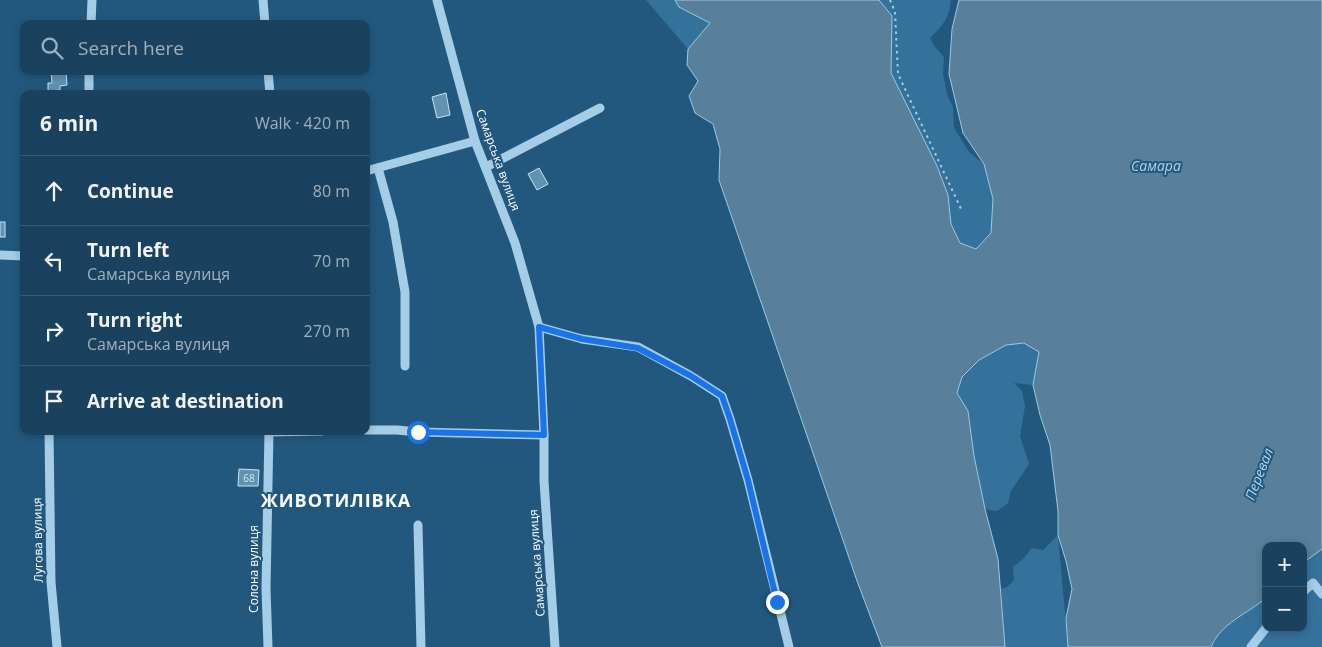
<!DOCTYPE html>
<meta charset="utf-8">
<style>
:root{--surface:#1a425e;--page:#274d67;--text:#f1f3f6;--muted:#9fb0bc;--line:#385b73}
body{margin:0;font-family:"Open Sans",sans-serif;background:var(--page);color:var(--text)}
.controls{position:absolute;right:15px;bottom:15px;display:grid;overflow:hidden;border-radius:10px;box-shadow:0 2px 8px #0003}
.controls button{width:45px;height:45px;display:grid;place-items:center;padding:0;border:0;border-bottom:1px solid var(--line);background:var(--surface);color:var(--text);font:25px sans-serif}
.stop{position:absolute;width:15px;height:15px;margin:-11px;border:4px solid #1a73e8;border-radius:50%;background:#fff}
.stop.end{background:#1a73e8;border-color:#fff;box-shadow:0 1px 5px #0008}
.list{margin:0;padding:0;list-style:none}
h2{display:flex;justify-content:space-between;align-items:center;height:65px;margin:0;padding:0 20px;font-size:21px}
h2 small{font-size:16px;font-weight:400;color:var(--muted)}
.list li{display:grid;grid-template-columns:32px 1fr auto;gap:15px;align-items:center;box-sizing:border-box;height:70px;padding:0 20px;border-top:1px solid var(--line)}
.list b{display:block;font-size:19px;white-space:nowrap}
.list p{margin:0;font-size:16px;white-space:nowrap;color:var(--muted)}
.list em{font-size:16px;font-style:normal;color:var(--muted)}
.icon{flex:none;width:28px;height:28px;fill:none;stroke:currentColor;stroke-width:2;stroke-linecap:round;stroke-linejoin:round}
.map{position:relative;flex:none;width:1322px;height:647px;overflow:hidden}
.search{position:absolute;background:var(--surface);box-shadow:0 2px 8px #0003;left:20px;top:20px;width:350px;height:55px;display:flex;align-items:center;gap:12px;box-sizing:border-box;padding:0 18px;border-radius:10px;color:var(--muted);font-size:19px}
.panel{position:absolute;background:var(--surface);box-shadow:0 2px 8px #0003;left:20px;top:90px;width:350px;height:345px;border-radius:10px}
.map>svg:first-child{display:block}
</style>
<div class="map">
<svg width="1322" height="647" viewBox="0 0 1322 647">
<rect width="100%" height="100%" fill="#22587d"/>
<!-- green -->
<g fill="#35729b">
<polygon points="646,0 753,0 710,23 688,49"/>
<path d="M879 0H951C949 19 943 25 930 38L935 47 944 57 943 73 947 95 953 107 954 128 969 152 984 164 993 199 991 233 977 249 960 243 951 224 948 195 937 166 891 73 892 16Z"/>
<polygon points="1024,343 1040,351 1033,385 1014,383 1022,391 1025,406 1020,436 1029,464 1011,491 1008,503 997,511 985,509 974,456 968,411 957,393 962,377 979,360 1006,345"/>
<polygon points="1058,535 1068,647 1005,647 1001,589 1007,587 1014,580 1013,567 1023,559 1032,548 1043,550"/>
<path d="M1320 549H1322V647H1211C1221 623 1247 614 1266 598V628H1303V563Z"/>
</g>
<!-- water -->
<path fill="#58809a" stroke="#99cae7" d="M675 0H879L892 16 891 73 937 166 948 195 951 224 960 243 976 249 991 233 993 199 984 164 963 133 949 74 952 29 959 0H1322V549L1303 563V546H1266V598C1247 614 1221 623 1211 647H1068L1066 618 1072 589 1066 561 1058 535V511L1050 445 1040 415 1033 385 1039 352 1024 343 1006 345 979 360 962 377 957 393 968 411 974 456 985 509 998 559 1005 647H882L857 581 719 180 720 149 713 124 695 113 689 96 698 81 687 65 688 49 710 23 679 7Z"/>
<!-- building -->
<g fill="#6292b2" stroke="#c8e4f5">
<polygon points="66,71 67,85 60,86 60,90 48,91 48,83 52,83 51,72"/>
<polygon points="446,93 450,115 437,118 432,97"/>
<polygon points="539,168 548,184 537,190 528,174"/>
<rect x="0" y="222" width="5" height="15"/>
<polygon points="239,469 259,470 258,486 238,486"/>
</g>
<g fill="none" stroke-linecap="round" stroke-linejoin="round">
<!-- path -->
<polyline stroke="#a5cde6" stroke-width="2" stroke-dasharray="2.5 4" stroke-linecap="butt" points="890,0 895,12 898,74 962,211"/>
<!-- minor -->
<g stroke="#a5cde6" stroke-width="9">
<polyline points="263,0 265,24"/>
<polyline points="437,0 475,141 515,243 539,327 544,435 544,481 555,647"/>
<polyline points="91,24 92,0"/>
<polyline points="268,71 270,94"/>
<polyline points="89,94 89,71"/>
<polyline points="486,167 600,108"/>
<polyline points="378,168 393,222 405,292 405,366"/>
<polyline points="366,171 475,141"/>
<polyline points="0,255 24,256"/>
<polyline points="539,327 582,339 638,347 691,376 722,396 730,419 748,480 789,647"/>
<polyline points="366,430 397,430 418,432 544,435"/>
<polyline points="49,431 51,582 57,647"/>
<polyline points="269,432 322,431"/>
<polyline points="418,525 421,647"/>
<polyline points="1303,592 1313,583 1322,594"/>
<polyline points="268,647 266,589 269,431"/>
<polyline points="1251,647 1266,628"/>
</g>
</g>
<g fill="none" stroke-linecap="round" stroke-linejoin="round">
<!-- route -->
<polyline stroke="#1a73e8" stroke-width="6" points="418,432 544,435 539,327 582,339 638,348 691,376 722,396 730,419 748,480 777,602"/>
</g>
<g text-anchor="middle" stroke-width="4" stroke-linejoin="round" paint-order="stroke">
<!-- number labels -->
<g font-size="10" fill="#d8e4ec">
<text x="249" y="482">68</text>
</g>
<!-- street labels -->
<g font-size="12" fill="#fff" stroke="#22587d">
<text transform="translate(498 160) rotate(70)" y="4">Самарська вулиця</text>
<text transform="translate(38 540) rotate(-91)" y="4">Лугова вулиця</text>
<text transform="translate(537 563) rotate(-94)" y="4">Самарська вулиця</text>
<text transform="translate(254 569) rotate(-90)" y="4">Солона вулиця</text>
</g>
<!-- water labels -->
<g font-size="14" font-style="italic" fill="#b0d6ee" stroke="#22587d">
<text x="1156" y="171">Самара</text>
<text transform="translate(1259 474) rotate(-69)" y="5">Перевал</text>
</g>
<!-- district labels -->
<g font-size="18" font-weight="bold" letter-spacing="1" fill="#fff" stroke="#22587d">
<text x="336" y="507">ЖИВОТИЛІВКА</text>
</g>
</g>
</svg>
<div class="controls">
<button>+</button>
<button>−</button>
</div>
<div class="stop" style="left:418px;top:432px"></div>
<div class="stop end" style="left:777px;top:602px"></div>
<div class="search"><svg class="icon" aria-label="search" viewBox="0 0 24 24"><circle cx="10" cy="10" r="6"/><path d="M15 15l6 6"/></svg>Search here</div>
<section class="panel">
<h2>6 min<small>Walk · 420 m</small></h2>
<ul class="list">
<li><svg class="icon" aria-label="ahead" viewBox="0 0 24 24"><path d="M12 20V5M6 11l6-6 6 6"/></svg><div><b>Continue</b></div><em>80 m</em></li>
<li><svg class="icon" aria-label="left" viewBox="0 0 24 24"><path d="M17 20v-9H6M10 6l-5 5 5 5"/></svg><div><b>Turn left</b><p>Самарська вулиця</p></div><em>70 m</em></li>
<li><svg class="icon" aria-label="right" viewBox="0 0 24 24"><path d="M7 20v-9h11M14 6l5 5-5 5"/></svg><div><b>Turn right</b><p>Самарська вулиця</p></div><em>270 m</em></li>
<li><svg class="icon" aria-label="arrive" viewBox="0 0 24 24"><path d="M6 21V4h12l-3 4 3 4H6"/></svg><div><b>Arrive at destination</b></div></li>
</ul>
</section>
</div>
